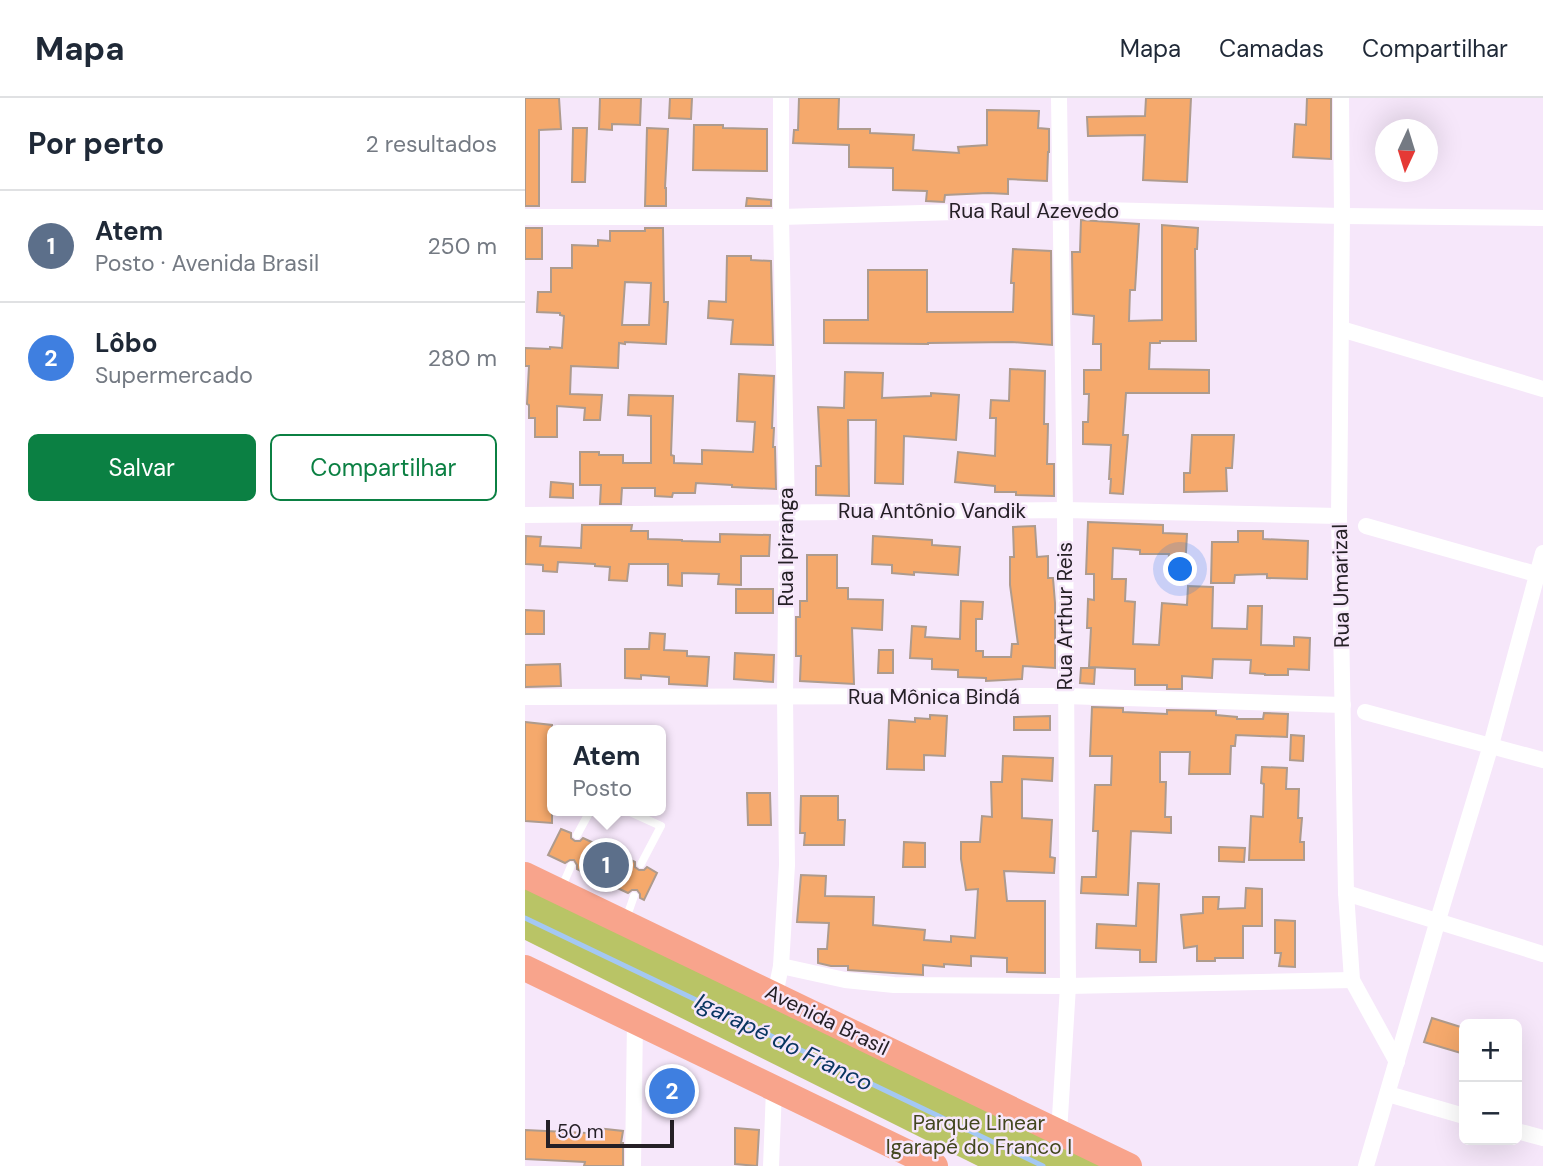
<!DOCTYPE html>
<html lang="pt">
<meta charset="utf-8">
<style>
:root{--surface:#fff;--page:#f6f6f7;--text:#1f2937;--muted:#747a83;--line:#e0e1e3;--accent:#0b8043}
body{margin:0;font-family:"DM Sans",sans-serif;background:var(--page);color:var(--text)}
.controls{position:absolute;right:21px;bottom:21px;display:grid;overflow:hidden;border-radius:10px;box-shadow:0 7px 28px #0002}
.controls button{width:63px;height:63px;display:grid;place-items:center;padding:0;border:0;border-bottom:2px solid var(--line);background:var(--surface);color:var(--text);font:35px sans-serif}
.compass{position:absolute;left:850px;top:21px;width:63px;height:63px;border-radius:50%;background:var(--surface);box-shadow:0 7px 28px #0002;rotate:184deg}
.scale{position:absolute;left:21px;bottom:18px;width:128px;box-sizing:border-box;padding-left:7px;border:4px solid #252026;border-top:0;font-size:19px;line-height:24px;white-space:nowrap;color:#252026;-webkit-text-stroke:5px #f6e7fa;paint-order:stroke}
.you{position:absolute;left:656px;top:472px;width:24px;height:24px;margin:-18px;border:5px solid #fff;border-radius:50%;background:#1a73e8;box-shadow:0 0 0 10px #1a73e833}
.badge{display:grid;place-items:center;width:46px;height:46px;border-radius:50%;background:var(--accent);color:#fff;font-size:23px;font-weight:700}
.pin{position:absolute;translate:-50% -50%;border:4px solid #fff;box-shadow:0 2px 7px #0006}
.popup{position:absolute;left:22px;top:627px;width:119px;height:91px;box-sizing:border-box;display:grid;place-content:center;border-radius:10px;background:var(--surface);filter:drop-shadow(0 2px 5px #0005);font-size:23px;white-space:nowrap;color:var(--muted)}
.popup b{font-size:26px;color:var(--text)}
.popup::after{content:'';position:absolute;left:50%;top:100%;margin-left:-14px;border:14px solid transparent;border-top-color:var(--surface)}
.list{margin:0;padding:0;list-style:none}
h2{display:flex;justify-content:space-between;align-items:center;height:91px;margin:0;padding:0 28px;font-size:30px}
h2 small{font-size:23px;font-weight:400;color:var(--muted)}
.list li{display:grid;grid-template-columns:46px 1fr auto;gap:21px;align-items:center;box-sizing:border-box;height:112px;padding:0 28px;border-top:2px solid var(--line)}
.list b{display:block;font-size:26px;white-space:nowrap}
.list p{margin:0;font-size:23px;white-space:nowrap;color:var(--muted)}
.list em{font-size:23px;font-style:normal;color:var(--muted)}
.actions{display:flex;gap:14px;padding:21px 28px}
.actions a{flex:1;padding:16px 0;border:2px solid var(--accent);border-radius:10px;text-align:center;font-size:24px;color:var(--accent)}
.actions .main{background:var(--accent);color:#fff}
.map{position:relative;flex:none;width:1018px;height:1068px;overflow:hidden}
header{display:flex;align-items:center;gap:42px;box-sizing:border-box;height:98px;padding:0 35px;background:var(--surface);border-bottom:2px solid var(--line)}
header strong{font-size:33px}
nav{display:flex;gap:38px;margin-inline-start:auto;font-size:24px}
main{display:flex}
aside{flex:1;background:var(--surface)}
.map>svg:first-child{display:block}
</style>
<header>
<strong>Mapa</strong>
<nav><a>Mapa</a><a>Camadas</a><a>Compartilhar</a></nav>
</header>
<main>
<aside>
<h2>Por perto<small>2 resultados</small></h2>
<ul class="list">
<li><span class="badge" style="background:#5c6f8a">1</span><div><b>Atem</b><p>Posto · Avenida Brasil</p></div><em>250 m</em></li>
<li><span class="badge" style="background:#3f7fe0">2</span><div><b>Lôbo</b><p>Supermercado</p></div><em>280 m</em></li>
</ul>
<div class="actions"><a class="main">Salvar</a><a>Compartilhar</a></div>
</aside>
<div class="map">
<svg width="1018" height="1068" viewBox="0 0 1018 1068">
<rect width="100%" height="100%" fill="#f6e7fa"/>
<!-- forest -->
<polygon fill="#b9c466" points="0,781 583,1068 453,1068 0,842"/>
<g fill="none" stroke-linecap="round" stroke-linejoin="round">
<!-- stream -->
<polyline stroke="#a4c8f3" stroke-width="5" points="0,820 518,1068"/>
</g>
<!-- building -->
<g fill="#f5a96c" stroke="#ae9b8d" stroke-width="2" fill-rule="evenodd">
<polygon points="0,0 34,0 36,31 14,32 14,108 0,108"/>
<polygon points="75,0 116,0 115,27 87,26 87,32 74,31"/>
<polygon points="145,0 167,0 166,21 144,20"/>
<polygon points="274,0 314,0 313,31 345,31 345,35 389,37 388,52 434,55 433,49 462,47 462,12 514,13 513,30 524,31 524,54 523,54 522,83 483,81 483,96 463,95 420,97 419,104 401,103 402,93 368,92 368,70 324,69 324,47 268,45 269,32 273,32"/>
<polygon points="621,0 666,0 662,84 618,82 620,37 563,38 562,19 620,18"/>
<polygon points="782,0 806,0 806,61 768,59 770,26 781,27"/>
<polygon points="169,27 198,27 198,30 242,31 242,73 168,72"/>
<polygon points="48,30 62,30 60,84 47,84"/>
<polygon points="122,30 143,31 140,90 141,90 141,108 120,108"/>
<polygon points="222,100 246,102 246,108 221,108"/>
<polygon points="556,122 614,126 610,192 605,192 604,223 637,222 637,127 673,130 672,151 670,151 671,243 635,243 635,245 625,245 624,271 684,272 684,295 601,295 598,337 603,337 598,396 585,395 586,381 584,381 586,347 558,346 558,324 563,324 564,296 559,296 559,272 576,272 576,246 568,246 569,218 548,216 547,154 555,154"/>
<rect x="0" y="130" width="17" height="31"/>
<path d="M120 130H138L139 204H143L141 246 100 244V246L94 245 93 270 46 268 45 296 77 297 75 322H59L60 310 32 308V339H10V320H4V307L2 306 4 268H0V250L25 251V249L37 250 39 218 35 217V215L12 214 13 194H26V170H47V147L73 148V142L85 143V133H120ZM100 184 126 185 124 227H97Z"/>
<polygon points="488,151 526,153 527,247 487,244 403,245 403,246 299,245 299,222 343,222 343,172 402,172 402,214 488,214 489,185 486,185"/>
<polygon points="202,158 226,158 226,162 246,163 248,247 206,246 208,222 183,220 184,203 201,204"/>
<polygon points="485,271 520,273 519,326 523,326 522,366 529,366 529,398 491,397 491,394 470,394 470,388 430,384 433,354 470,358 471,320 465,320 466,302 484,303"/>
<polygon points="320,274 358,275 357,300 406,298 406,295 434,297 431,342 379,338 378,386 350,385 351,322 323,322 324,398 291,397 291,368 296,368 293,309 319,310"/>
<polygon points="214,276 249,278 247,330 249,330 248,349 250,349 251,391 207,389 207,387 171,385 170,395 148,395 147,399 130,398 130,390 97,390 96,406 75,406 76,387 55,387 55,354 74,354 74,357 98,357 98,365 126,365 126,318 103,317 104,297 148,298 146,357 149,358 149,365 177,366 177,352 228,354 230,324 212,323"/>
<polygon points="667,337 709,337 707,370 701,370 702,393 659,394 659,375 665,375"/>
<polygon points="26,384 48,386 48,400 25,399"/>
<polygon points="563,424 638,427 638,435 662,436 660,472 643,471 644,456 615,456 615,452 588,450 587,481 601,481 600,503 610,504 608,546 634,547 637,505 662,507 663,488 688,489 687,530 722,531 723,508 737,508 736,547 769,548 769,539 785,540 784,572 763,571 763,577 740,577 740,576 725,575 726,562 688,561 687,580 657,578 657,591 642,591 642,587 610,587 610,571 564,569 566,530 562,530 563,501 569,502 569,476 561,476"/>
<polygon points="57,427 107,427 106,433 123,433 123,441 157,442 157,443 195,444 195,436 245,437 244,458 216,458 216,487 193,486 194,476 157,475 157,488 143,487 143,466 104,466 102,483 84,482 85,469 70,468 70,466 33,464 32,474 18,473 18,467 0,466 1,438 16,439 15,448 56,450"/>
<polygon points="510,428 512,459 523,458 523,480 528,480 530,505 530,570 498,568 497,581 461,583 461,580 433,579 433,572 407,571 407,561 385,560 387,528 401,529 400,539 435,541 436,503 458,504 457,521 451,521 451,553 458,553 458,559 486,559 487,546 493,546 485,487 485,459 489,459 488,429"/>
<polygon points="713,433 738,433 738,441 783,443 782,481 742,480 742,476 710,477 709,485 686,485 687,444 713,444"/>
<polygon points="348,438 407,442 407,447 435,449 433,477 389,474 389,477 367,475 367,467 347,466"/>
<polygon points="282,457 312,457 312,490 323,490 323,501 358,502 357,532 327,530 329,586 275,583 276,558 271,558 271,519 275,519 275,503 282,503"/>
<rect x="211" y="491" width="37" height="24"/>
<polygon points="0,512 19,513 19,536 0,536"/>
<polygon points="125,535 140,536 139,552 162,553 162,558 184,559 182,588 144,586 144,579 116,577 116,581 100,580 100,551 124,551"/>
<polygon points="354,552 368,552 368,575 353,575"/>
<polygon points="210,555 249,557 248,584 209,581"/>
<polygon points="35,566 36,588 0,589 0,567"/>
<polygon points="556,570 570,570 569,586 555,585"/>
<polygon points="567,609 598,610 598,614 642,616 642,612 691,613 691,617 712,619 712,621 738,621 739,615 763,616 762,639 711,637 710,648 706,648 705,676 664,676 665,654 635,654 635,684 641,684 640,719 646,719 646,735 606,733 603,797 556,795 557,779 571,779 573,733 568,733 570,687 586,687 587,658 565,658"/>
<polygon points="405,617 422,618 420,658 399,657 399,672 362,671 364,622 390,624 390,620 405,621"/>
<polygon points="525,618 525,632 489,632 489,619"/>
<polygon points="0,624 27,627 27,725 0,723"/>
<polygon points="766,637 779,638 778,663 765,662"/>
<polygon points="478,658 528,660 527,683 497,681 497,720 527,722 525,759 530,760 529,775 479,773 482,803 520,803 520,875 482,874 482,860 446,858 446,868 419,866 419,869 398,867 398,877 323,872 323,868 306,868 293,865 293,851 302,851 304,825 272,824 276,777 301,778 300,798 349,799 348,827 400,832 399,842 426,844 426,838 450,840 453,791 441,792 436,761 436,744 455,744 457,718 467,719 466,684 477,684"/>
<polygon points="737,669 762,670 761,691 774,691 773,720 777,720 775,744 779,744 779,762 724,762 726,718 738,719 739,686 736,685"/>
<polygon points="222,695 245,695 246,727 223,727"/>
<polygon points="276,698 313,698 313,722 320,722 319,747 279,747 280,735 275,735"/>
<polygon points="36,731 46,735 46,740 50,743 55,743 58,740 110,764 110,769 114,772 119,772 122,769 132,775 119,802 115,800 115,796 112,792 107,792 103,795 52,771 52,767 49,762 45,762 40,765 23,757"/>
<polygon points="379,744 400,745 400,769 378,769"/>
<polygon points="694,749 720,750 719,764 694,763"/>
<polygon points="613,785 634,786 631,864 615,864 615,852 571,850 572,826 611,828"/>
<polygon points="721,790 737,791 737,828 718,828 718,860 690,860 690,863 672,863 672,848 659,850 656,817 678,815 678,799 694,799 693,811 720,810"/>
<polygon points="750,822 770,823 770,869 754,868 756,855 750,855"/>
<polygon points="907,920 939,930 939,956 899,944"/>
<polygon points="62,1029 98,1033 96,1045 98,1045 98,1068 59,1068 60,1064 0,1061 0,1032 62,1035"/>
<polygon points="210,1030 234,1032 232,1068 210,1066"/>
</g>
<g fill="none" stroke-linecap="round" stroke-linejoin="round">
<!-- service -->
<g stroke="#fff" stroke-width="8">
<polyline points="103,713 136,728 116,766"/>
<polyline points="52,737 65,713"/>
<polyline points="36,791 46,768"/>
<polyline points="101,821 109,798"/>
</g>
<!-- minor -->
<g stroke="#fff" stroke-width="16">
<polyline points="816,0 817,118 814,418 821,795 827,882 872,964"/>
<polyline points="0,119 256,119 536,111 817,118 1018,120"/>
<polyline points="816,231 1018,291"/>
<polyline points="0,417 540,412 814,418"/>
<polyline points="841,428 1018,478"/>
<polyline points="0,599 540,598 818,607"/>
<polyline points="840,614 1018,662"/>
<polyline points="821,795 1018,856"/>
<polyline points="256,868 320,882 369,887 543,888 827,882"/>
<polyline points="250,897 256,868 262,767 260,599 262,414 256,119 256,0"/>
<polyline points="863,996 939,1018"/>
<polyline points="992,1033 1018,1040"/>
<polyline points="534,1035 543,888 540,412 534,0"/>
<polyline points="108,1068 110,922"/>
<polyline points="246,1068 249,991"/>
<polyline points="841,1068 913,822 966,647 1018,455"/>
</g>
<!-- trunk -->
<g stroke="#f8a48c" stroke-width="26">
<polyline points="0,777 604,1068"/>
<polyline points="0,870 410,1068"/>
</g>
</g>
<g text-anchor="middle" stroke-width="5" stroke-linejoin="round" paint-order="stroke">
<!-- street labels -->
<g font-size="21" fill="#252026" stroke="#f6e7fa">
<text x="509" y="120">Rua Raul Azevedo</text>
<text x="407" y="420">Rua Antônio Vandik</text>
<text transform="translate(261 449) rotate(-90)" y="7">Rua Ipiranga</text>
<text transform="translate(816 488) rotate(-91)" y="7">Rua Umarizal</text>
<text transform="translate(540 518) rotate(-90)" y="7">Rua Arthur Reis</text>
<text x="409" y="606">Rua Mônica Bindá</text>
<text transform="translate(302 922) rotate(26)" y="7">Avenida Brasil</text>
</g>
<!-- park labels -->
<g font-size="21" fill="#43471f" stroke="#f6e7fa">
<text x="454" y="1032">Parque Linear<tspan x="454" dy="24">Igarapé do Franco I</tspan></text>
</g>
<!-- water labels -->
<g font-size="23" font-style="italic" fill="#0a3661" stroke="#f6e7fa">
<text transform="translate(259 944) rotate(26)" y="8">Igarapé do Franco</text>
</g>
</g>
</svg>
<div class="controls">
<button>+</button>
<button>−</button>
</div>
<svg class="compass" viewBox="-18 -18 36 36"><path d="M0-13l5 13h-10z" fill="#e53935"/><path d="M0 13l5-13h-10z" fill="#747a83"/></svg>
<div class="scale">50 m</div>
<div class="you"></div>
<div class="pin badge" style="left:81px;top:767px;background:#5c6f8a">1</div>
<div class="popup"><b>Atem</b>Posto</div>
<div class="pin badge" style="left:147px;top:993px;background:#3f7fe0">2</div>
</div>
</main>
